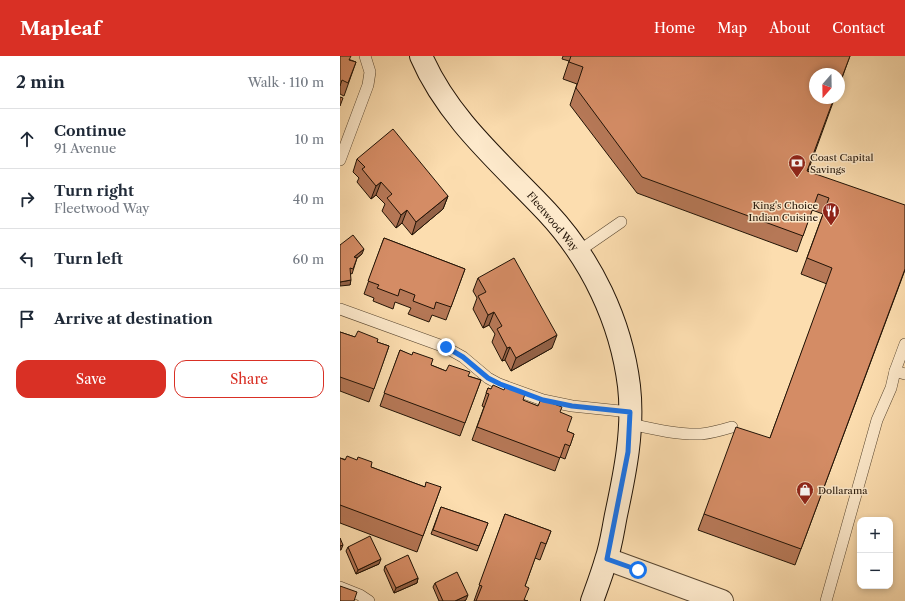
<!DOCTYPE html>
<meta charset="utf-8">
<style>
:root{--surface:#fff;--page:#f2f2f3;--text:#1f2937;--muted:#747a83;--line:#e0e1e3;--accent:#d93025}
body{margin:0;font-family:"Libre Caslon Text",serif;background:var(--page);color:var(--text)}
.controls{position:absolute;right:12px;bottom:12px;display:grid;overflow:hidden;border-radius:8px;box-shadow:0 2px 6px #0003}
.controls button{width:36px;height:36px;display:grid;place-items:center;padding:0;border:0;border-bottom:1px solid var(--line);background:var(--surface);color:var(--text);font:20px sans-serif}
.compass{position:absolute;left:469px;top:12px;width:36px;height:36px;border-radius:50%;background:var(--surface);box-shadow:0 2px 6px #0003;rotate:200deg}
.stop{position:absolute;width:12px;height:12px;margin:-9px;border:3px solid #1a73e8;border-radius:50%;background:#fff}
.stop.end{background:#1a73e8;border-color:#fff;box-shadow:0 1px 4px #0008}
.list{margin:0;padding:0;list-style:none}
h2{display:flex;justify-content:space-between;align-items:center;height:52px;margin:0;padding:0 16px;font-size:17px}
h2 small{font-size:13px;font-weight:400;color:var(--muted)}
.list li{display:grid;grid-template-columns:26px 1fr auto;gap:12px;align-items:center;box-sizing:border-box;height:60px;padding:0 16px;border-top:1px solid var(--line)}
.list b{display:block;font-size:15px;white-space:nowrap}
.list p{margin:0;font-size:13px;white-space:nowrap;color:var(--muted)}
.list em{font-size:13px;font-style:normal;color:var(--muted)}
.actions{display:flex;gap:8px;padding:12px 16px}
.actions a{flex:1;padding:9px 0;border:1px solid var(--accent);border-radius:12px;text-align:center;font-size:14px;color:var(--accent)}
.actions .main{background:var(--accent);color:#fff}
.icon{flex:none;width:22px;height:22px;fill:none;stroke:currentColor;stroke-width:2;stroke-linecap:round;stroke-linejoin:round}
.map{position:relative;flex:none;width:565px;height:545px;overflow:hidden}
header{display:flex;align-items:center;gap:24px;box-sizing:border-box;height:56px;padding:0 20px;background:var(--accent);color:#fff}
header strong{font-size:19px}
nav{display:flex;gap:22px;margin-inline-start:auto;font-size:14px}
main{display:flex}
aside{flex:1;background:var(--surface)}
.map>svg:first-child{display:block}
</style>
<header>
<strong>Mapleaf</strong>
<nav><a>Home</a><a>Map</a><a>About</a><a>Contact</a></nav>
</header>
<main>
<aside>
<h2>2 min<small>Walk · 110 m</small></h2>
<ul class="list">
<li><svg class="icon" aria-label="ahead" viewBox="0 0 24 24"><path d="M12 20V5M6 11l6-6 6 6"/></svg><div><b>Continue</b><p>91 Avenue</p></div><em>10 m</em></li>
<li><svg class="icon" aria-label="right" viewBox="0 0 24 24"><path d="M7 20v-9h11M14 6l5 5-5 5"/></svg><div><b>Turn right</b><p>Fleetwood Way</p></div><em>40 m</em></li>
<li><svg class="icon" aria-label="left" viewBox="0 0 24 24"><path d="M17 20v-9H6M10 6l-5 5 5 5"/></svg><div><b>Turn left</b></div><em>60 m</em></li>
<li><svg class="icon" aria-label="arrive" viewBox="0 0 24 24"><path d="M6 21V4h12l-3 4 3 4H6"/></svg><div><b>Arrive at destination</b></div></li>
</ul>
<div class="actions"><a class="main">Save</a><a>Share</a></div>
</aside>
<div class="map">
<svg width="565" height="545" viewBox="0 0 565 545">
<rect width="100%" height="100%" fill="#fcddaf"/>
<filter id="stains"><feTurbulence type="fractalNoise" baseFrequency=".005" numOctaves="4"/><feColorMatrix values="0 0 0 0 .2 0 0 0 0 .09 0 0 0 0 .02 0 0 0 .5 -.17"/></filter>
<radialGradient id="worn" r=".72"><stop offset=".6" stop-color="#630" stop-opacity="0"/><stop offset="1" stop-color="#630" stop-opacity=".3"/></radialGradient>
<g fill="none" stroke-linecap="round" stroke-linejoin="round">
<!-- lane casing -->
<g stroke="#584630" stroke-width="12">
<g id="lane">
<polyline points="0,104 28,29 30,16 25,0"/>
<polyline points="239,195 281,166"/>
<polyline points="0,253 105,291 123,301 148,322 159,328 203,344 232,350 290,356"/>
<polyline points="555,315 565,318"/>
<path d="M290 368C313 373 338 379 361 378 372 377 382 374 392 371"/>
<polyline points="0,531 20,539 29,545"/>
<polyline points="486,545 537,364 551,332 555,315 565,288"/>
</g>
</g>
<!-- street casing -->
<g stroke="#584630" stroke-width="24">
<polyline id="street" points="267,503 382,545"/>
</g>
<!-- secondary casing -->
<g stroke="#211306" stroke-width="24">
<path id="secondary" d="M81 0C108 63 161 107 207 156 251 203 281 265 289 330 294 373 285 417 276 459 273 474 271 490 266 504 262 518 257 531 252 545"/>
</g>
<!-- lane -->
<use href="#lane" stroke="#fde9cb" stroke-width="11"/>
<!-- street -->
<use href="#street" stroke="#fde9cb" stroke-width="22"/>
<!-- secondary -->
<use href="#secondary" stroke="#fde9cb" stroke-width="22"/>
</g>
<!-- wall -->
<g fill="#b67857" stroke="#211306">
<polygon points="0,0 16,6 4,40 0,38"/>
<polygon points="223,0 510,0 468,115 565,214 455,509 358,474 364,458 430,382 487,228 461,218 483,158 472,154 457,196 297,137 230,49 237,28 223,23 229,5 222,3"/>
<polygon points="17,103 108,140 103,153 72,179 62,167 56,172 42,155 45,148 36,139 31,143 17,126 19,122 13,116"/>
<polygon points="44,182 125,213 106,264 92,259 89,266 68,258 71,252 55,246 53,253 33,245 34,242 24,238"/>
<polygon points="0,189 22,198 17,202 12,218 10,217 10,229"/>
<polygon points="138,222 212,292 171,315 165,304 162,305 152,286 155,278 149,269 143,272 133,253 137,242 133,235"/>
<polygon points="0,276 15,281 37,286 49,290 29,346 0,335"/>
<polygon points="60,294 91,309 106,315 128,320 141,324 120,380 40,350"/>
<polygon points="148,332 198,350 220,356 227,375 234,378 225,403 220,401 215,415 132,384 144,351 142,350"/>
<polygon points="0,402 31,411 85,431 101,431 77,496 0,467"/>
<polygon points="101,451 148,467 137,495 91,478"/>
<polygon points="165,458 211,475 200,504 195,502 185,530 184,544 188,545 134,545"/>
<polygon points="8,491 39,508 16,518 6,495"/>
<polygon points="45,510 78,522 77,527 54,537 44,514"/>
<polygon points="95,527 126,544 124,545 99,545 93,531"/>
</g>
<!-- shaded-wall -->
<g fill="#946247" stroke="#211306">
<polygon points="41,126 36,139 31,143 36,130"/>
<polygon points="108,140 103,153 72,179 76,166"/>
<polygon points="67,154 62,167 56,172 61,159"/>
<polygon points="24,193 22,198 12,206 14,201"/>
<polygon points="11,224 10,229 0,230 0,226"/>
<polygon points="154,256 149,269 143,272 148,259"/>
<polygon points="217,279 212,292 171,315 176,302"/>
<polygon points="170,291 165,304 162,305 167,292"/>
<polygon points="3,489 1,494 0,494 0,490"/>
<polygon points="41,503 39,508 16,518 18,514"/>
<polygon points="78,522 77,527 54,537 56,532"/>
<polygon points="128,539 126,544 124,545 115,545"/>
</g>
<!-- building -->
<g fill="#d48c65" stroke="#211306">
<polygon points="0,0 11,0 9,4 16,6 8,27 2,24 0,30"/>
<polygon points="231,0 510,0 499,29 499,18 475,18 475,42 494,42 467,115 565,149 565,213 461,493 364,458 396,371 430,382 492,212 467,202 489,142 478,138 463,180 302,121 236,32 243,11 229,6"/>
<polygon points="0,41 3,42 0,50"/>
<polygon points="53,73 108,140 76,166 67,154 61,159 47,142 52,138 41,126 36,130 22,113 25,111 17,103"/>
<polygon points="13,179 24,193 14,201 17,202 13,213 10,212 11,224 0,226 0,189"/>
<polygon points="44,182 125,213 111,251 96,246 94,253 73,245 75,239 60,233 58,240 37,232 39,229 28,225"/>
<polygon points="174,202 217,279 176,302 170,291 167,292 157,273 162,270 154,256 148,259 138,240 146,236 138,222"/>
<polygon points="18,275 38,283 37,286 49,290 34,333 0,321 0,276 15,281"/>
<polygon points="60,294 72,299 73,296 93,303 91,309 106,315 109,309 130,316 128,320 141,324 125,367 44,337"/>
<polygon points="153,329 164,334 165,331 185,338 183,344 198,350 201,343 222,351 220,356 232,361 227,375 234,378 230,390 225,388 220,402 137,371 149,338 146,337 148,332 151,333"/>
<polygon points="7,400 17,404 18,401 32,406 31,411 85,431 86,426 101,431 83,480 0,449 0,402 5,404"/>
<polygon points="101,451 148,467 139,490 93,474"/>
<polygon points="165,458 211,475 206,488 201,486 185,530 189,532 184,544 188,545 136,545 142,530 139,529"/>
<polygon points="30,480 41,503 18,514 8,491"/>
<polygon points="0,482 3,489 0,490"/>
<polygon points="68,499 78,522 56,532 45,510"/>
<polygon points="117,516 128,539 115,545 103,545 95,527"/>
<polygon points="0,530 17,536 14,545 0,545"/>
</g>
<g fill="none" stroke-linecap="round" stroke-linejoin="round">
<!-- route -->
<polyline stroke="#1a73e8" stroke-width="5" points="106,291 123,301 148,322 160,328 203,344 232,350 290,356 288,396 267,503 298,514"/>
</g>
<!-- icons -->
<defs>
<g id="bank-pin" transform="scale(0.9)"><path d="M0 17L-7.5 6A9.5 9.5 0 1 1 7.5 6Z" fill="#8f2418" stroke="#fde9cb"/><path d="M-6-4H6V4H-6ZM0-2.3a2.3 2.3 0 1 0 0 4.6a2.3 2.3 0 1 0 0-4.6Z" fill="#fff"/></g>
<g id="restaurant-pin" transform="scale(0.9)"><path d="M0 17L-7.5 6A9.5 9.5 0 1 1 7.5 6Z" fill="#8f2418" stroke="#fde9cb"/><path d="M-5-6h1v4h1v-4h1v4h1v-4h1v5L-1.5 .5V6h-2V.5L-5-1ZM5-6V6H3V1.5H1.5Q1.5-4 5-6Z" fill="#fff"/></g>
<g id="shop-pin" transform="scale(0.9)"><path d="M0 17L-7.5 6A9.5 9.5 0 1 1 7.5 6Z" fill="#8f2418" stroke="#fde9cb"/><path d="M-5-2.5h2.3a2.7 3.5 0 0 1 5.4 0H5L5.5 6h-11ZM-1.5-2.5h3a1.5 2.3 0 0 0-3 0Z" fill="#fff"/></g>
</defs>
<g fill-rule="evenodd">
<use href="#bank-pin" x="457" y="107"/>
<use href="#restaurant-pin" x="491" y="155"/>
<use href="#shop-pin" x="465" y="434"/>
</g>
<g text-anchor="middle" stroke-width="3" stroke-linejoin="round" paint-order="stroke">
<!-- poi labels -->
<g font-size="10" fill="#211306" stroke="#fde9cb" text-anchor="start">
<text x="470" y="105">Coast Capital<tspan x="470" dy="12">Savings</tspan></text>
<text x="478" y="153" text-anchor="end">King's Choice<tspan x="478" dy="12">Indian Cuisine</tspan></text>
<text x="478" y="438">Dollarama</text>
</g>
<!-- street labels -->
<g font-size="10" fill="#211306" stroke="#fde9cb">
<text transform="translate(213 165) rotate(50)" y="4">Fleetwood Way</text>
</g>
</g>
<rect width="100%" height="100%" filter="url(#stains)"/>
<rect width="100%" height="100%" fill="url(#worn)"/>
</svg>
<div class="controls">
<button>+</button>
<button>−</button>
</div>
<svg class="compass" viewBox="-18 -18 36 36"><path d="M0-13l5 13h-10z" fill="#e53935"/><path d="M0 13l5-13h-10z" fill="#747a83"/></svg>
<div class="stop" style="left:298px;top:514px"></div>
<div class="stop end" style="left:106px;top:291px"></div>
</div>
</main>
